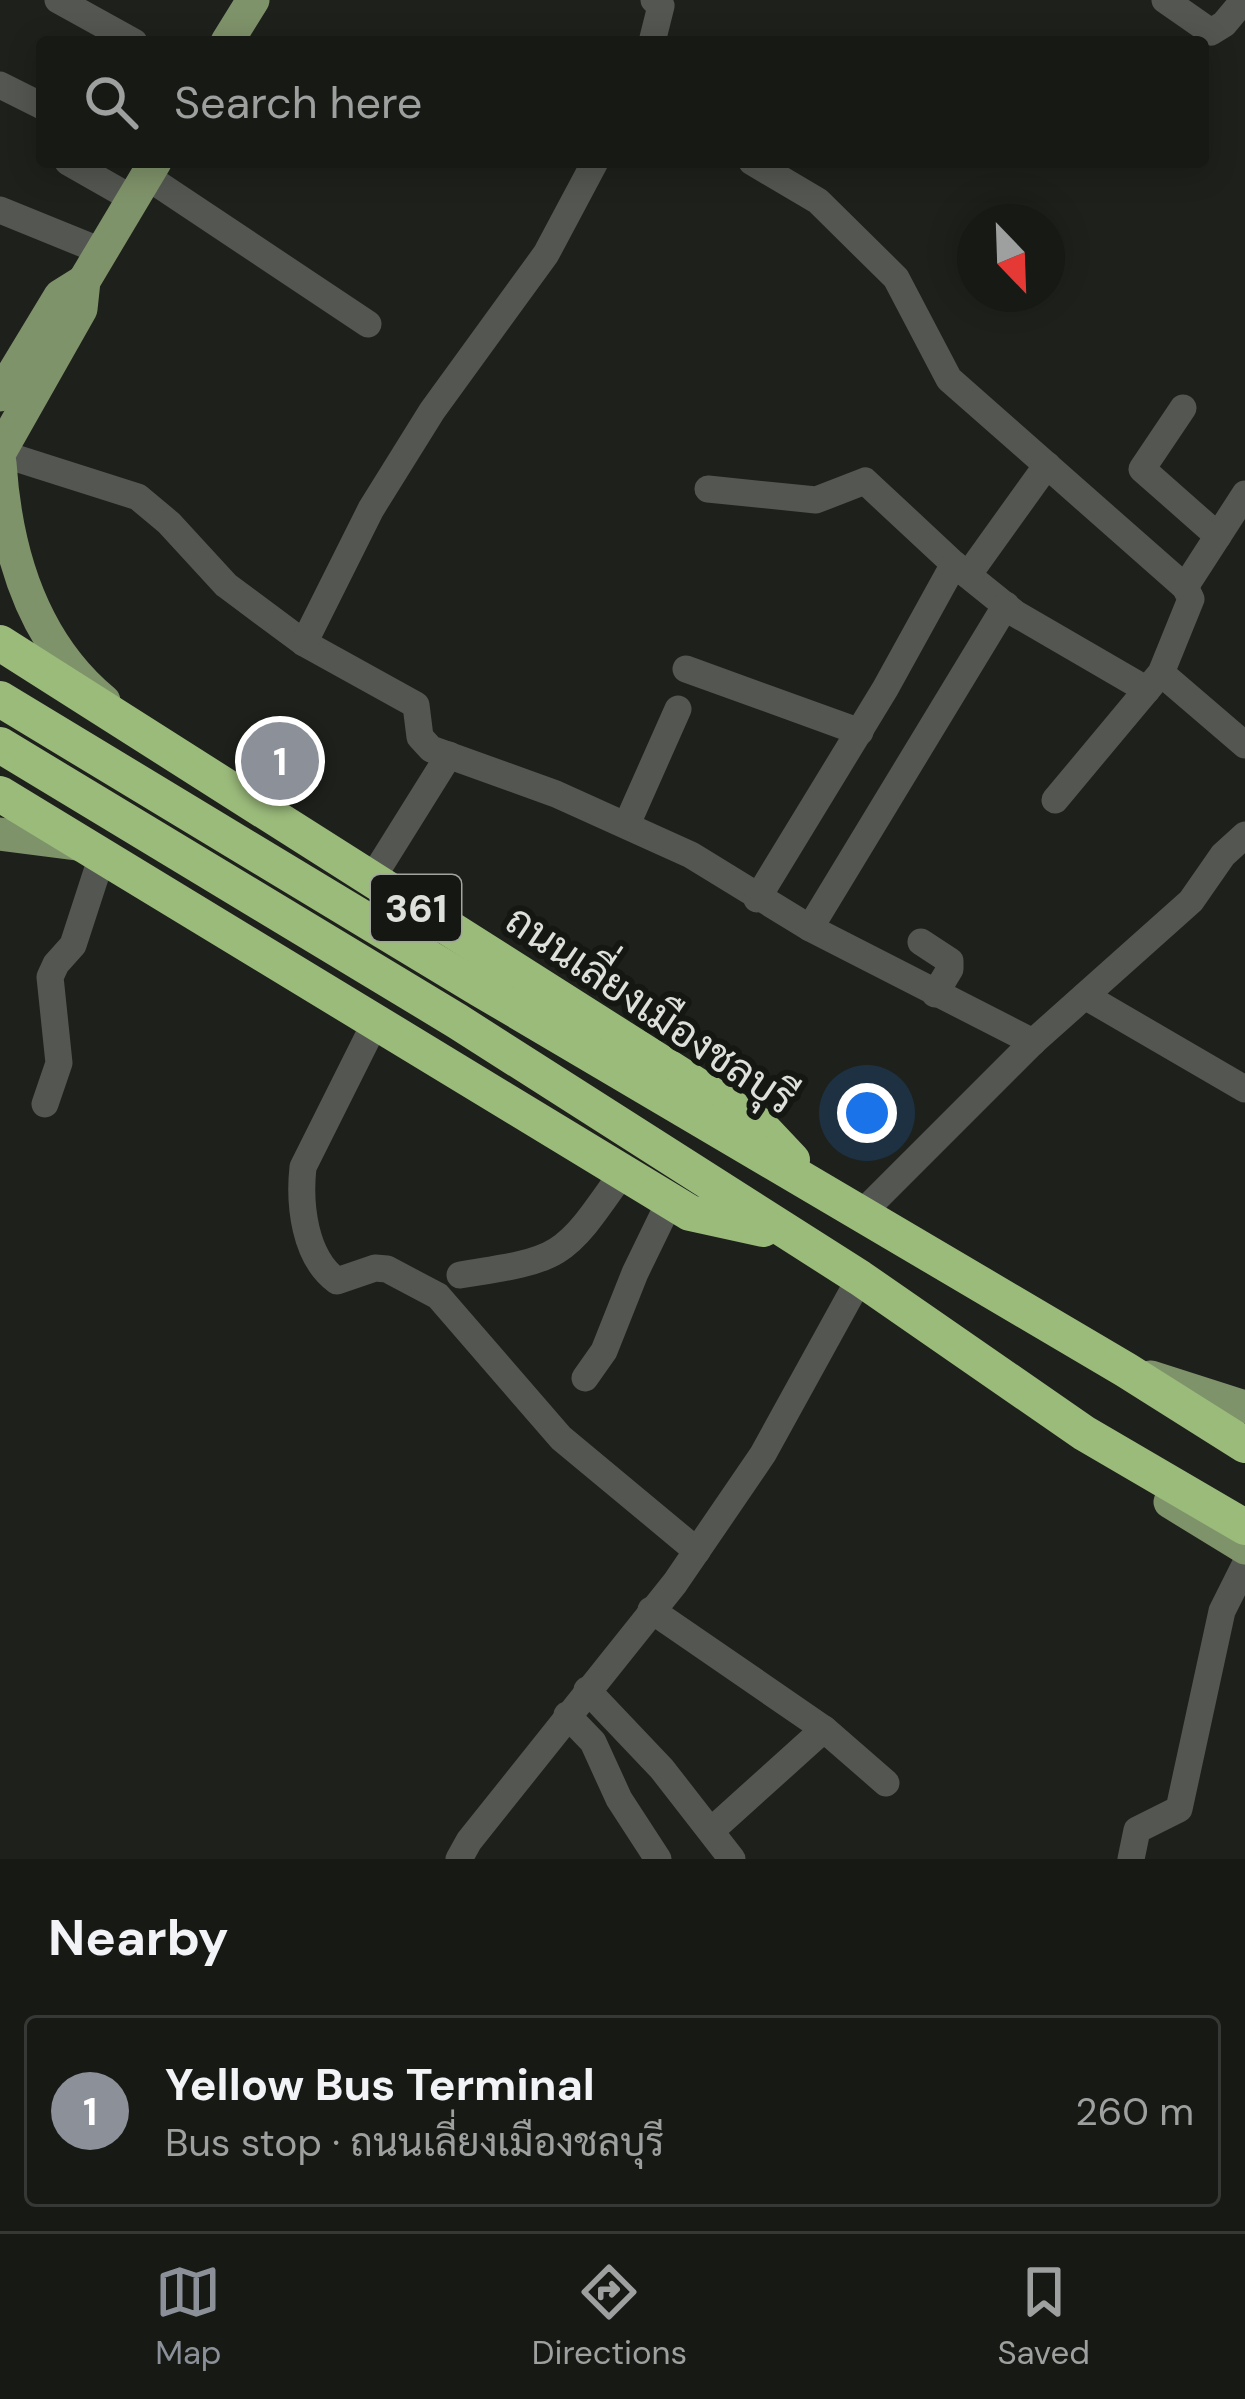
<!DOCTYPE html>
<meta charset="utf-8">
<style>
:root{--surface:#161914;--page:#232622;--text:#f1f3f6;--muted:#9ea0a0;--line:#353834;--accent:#8c9099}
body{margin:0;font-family:"DM Sans",Sarabun,sans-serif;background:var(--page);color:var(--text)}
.compass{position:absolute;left:957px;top:204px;width:108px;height:108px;border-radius:50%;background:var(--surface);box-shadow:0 6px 30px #0003;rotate:157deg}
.you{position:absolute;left:867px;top:1113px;width:42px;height:42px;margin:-30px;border:9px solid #fff;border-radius:50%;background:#1a73e8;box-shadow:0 0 0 18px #1a73e833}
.badge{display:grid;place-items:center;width:78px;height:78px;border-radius:50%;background:var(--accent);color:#fff;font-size:39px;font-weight:700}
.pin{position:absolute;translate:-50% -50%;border:6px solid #fff;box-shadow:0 3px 12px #0006}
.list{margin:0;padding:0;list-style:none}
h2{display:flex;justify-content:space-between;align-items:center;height:156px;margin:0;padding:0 48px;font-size:51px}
h2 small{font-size:39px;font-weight:400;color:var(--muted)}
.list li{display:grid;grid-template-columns:78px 1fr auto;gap:36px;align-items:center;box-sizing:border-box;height:192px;margin:0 24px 24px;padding:0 24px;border:3px solid var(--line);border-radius:12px}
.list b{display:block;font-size:45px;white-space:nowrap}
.list p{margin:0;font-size:39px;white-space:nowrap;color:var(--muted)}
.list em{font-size:39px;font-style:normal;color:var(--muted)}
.icon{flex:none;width:66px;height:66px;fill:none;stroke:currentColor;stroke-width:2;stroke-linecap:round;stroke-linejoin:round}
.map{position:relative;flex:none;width:1245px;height:1859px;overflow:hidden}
.search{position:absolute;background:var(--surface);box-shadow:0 6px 30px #0003;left:36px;right:36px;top:36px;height:132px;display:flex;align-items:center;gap:30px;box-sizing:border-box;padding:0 42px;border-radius:12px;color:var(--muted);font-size:45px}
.sheet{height:372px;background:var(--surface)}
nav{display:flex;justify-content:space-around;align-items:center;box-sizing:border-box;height:168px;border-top:3px solid var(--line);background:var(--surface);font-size:33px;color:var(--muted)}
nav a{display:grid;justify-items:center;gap:6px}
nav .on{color:var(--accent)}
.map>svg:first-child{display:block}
</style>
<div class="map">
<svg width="1245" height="1859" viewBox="0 0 1245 1859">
<rect width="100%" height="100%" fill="#1e211b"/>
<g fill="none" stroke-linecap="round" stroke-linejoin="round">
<!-- minor -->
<g stroke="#545751" stroke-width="27">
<polyline points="58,0 134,42"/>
<polyline points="1165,0 1211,32 1224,24 1244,0"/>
<polyline points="652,42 661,6 654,0"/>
<polyline points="0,85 42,106"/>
<polyline points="68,162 133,199"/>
<polyline points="752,162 818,201 896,278 949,379 1185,587 1191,599 1161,673 1055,800"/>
<polyline points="146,176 368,324"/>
<polyline points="0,210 101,251"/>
<polyline points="1183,408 1142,469 1218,536"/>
<polyline points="0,453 138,497 169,523 226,585 304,643 416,705 420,737 431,749 556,794 691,855 810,928 1033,1042"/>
<polyline points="708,489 816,500 865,481 954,564 1016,614 1147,690"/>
<polyline points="968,575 1047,465"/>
<polyline points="1185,587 1245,494"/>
<polyline points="304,643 371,509 432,411 546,254 595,162"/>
<polyline points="686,669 860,732"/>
<polyline points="1161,673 1245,745"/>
<polyline points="627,824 678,709"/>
<polyline points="371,880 449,755"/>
<polyline points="757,899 885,689 954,564"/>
<polyline points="810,928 1006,605"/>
<polyline points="921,942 950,961 950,969 935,994"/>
<polyline points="1085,996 1245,1089"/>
<path d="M376 1021 303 1167C299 1204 304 1257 337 1281L375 1268 387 1269 438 1296 561 1438 697 1551"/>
<polyline points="45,1104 59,1063 50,977 56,964 73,945 102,856"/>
<polyline points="861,1214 1033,1042 1191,901 1223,855 1245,835"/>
<path d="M460 1275C564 1259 563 1258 623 1172"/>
<polyline points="585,1378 604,1351 635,1273 670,1201"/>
<polyline points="651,1610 824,1729"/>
<polyline points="587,1690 662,1769 732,1859"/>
<polyline points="567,1715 593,1742 619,1799 658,1859"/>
<polyline points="712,1830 824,1729 886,1783"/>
<polyline points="459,1859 469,1841 675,1583 763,1454 860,1278"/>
<polyline points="1131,1859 1137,1830 1179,1809 1222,1611 1245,1565"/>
</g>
<!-- major -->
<g stroke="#7f936a" stroke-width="33">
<polyline points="227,42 253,0"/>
<polyline points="0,395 60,296 84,281"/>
<polyline points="0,452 81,309 84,281 155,162"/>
<path d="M0 463C6 552 33 642 104 701"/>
<polyline points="0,834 84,845"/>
<polyline points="1151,1377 1245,1407"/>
<polyline points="1170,1502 1245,1548"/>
</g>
<!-- highway -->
<g stroke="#9bbb7b" stroke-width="36">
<polyline points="0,643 759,1125 792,1160"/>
<polyline points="0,699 480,989 1126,1370 1245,1445"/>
<polyline points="0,745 457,1021 860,1278 1084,1433 1245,1527"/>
<polyline points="0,794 690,1213 763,1229"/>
</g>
</g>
<g text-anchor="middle" stroke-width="12" stroke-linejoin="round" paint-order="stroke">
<!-- shield labels -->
<rect fill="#151812" stroke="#a2a49f" stroke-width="3" x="371" y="875" width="90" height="66" rx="9"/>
<g font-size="39" font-weight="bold" fill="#dee0dc">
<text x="416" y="922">361</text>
</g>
<!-- street labels -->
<g font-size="42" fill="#dee0dc" stroke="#151812">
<text transform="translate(651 1009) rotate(34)" y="15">ถนนเลี่ยงเมืองชลบุรี</text>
</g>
</g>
</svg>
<svg class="compass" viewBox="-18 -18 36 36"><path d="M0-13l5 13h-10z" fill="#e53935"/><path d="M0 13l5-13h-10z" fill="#9ea0a0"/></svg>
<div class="you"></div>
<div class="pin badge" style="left:280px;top:761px">1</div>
<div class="search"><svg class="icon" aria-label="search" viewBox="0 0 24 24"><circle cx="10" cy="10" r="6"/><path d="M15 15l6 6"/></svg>Search here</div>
</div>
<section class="sheet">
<h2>Nearby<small></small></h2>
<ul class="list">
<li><span class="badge">1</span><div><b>Yellow Bus Terminal</b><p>Bus stop · ถนนเลี่ยงเมืองชลบุรี</p></div><em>260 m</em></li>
</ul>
</section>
<nav>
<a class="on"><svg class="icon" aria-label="map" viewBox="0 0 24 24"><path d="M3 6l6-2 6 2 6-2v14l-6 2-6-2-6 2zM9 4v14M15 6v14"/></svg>Map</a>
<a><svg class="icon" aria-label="directions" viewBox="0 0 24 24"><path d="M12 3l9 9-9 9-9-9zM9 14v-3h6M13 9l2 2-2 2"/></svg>Directions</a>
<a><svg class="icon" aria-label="saved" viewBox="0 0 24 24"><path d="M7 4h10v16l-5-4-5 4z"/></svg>Saved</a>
</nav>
